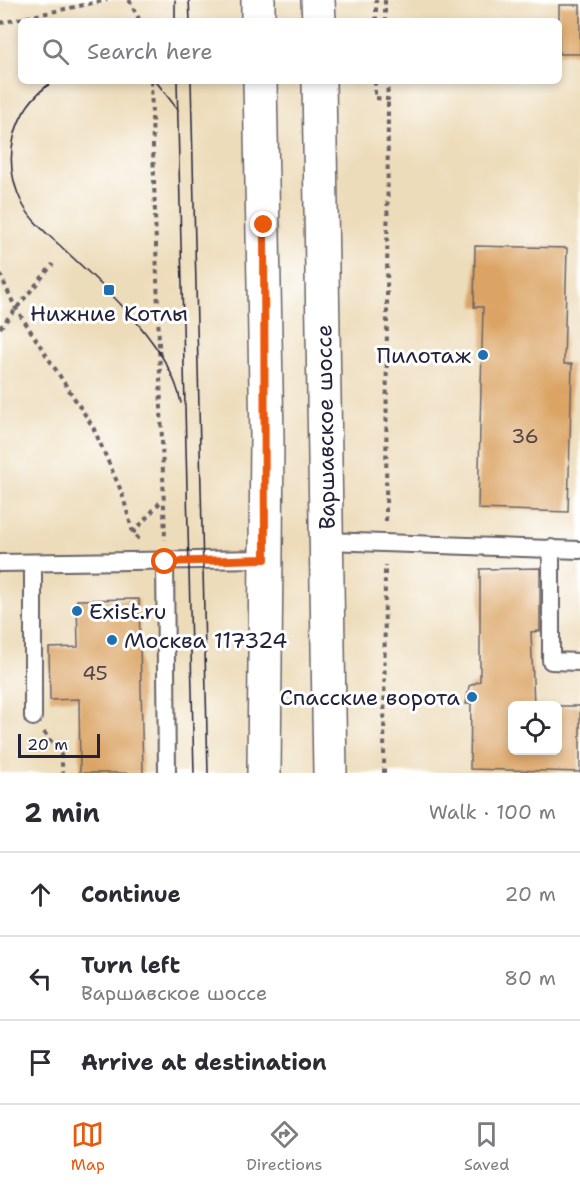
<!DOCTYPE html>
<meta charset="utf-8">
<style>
:root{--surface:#fff;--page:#f2f2f3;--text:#2b2b33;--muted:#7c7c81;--line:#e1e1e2;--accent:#ea580c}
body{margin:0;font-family:"Shantell Sans",sans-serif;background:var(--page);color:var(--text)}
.controls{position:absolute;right:18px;bottom:18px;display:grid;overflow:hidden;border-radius:9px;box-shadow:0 3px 9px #0003}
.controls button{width:54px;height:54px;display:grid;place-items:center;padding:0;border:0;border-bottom:2px solid var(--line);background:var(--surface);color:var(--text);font:30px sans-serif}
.scale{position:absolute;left:18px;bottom:15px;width:82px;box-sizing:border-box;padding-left:6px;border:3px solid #22223b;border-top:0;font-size:16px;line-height:21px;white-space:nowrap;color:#22223b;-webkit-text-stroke:4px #fff;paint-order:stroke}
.stop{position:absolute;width:18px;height:18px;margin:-14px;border:4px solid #ea580c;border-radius:50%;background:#fff}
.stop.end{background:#ea580c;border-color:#fff;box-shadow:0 2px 6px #0008}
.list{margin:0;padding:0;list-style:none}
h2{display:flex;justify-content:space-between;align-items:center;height:78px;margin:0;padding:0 24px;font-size:26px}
h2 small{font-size:20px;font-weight:400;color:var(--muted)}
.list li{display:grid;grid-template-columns:39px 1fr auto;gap:18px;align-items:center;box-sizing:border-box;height:84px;padding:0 24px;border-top:2px solid var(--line)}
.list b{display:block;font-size:22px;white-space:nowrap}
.list p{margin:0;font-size:20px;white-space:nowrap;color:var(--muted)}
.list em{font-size:20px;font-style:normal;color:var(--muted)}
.icon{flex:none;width:33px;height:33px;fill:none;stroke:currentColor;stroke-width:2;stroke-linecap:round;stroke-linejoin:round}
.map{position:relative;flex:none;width:580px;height:773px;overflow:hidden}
.search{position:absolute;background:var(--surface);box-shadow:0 3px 9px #0003;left:18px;right:18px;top:18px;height:66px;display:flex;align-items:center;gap:15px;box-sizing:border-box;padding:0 21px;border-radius:9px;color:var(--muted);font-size:22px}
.sheet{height:330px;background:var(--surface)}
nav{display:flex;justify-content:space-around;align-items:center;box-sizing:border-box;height:84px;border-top:2px solid var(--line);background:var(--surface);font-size:16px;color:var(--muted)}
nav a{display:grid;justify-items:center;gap:3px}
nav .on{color:var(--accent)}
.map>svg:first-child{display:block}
</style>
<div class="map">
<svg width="580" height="773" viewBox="0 0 580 773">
<rect width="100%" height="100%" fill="#fff"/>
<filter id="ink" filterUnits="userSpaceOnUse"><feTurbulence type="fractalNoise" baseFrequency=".0167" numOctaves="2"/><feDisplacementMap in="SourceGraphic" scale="12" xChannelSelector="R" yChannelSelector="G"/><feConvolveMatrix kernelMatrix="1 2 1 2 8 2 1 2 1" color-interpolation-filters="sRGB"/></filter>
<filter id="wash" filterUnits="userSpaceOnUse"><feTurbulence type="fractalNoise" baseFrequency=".008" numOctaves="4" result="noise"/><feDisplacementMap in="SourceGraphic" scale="24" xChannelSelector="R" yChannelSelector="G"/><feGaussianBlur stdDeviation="1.35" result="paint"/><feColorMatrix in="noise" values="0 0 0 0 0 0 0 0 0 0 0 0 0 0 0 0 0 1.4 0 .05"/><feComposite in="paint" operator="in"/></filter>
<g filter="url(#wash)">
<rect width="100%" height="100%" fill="#eddcba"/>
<g id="blocks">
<!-- building -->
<g fill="#dba465">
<rect x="559" y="5" width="21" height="49"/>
<polygon points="475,246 567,248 564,364 572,364 568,512 478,509 483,307 474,307"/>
<polygon points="540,568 540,631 531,632 534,705 513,705 513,750 558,750 558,706 580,706 580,772 470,769 471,704 466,704 469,686 480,681 480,569"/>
<polygon points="139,599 143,773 80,773 79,699 50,700 49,648 78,647 77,600"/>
</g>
</g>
</g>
<g filter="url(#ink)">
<use href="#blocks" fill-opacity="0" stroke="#696367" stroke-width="1.5"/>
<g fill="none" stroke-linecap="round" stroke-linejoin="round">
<!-- lane casing -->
<g stroke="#696367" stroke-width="20">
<g id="lane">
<polyline points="327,541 580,550"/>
<polyline points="551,548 551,661 580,662"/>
<polyline points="165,562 167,773"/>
<polyline points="0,563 265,559"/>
<polyline points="33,565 33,717"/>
</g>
</g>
<!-- primary casing -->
<g stroke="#696367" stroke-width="36">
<g id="primary">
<polyline points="258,0 258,21"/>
<polyline points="318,0 319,21"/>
<polyline points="260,81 267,438 264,773"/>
<polyline points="319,81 330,773"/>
</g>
</g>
<!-- path -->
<g stroke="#696367" stroke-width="4" stroke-dasharray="4.5 4.5" stroke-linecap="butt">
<polyline points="129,0 140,21"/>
<polyline points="385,0 385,21"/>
<polyline points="376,21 376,0"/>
<polyline points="0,23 107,0"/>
<polyline points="151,81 165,540"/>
<polyline points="375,81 375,98 388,99 387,81"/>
<polyline points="0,274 15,307 93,427 122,493 133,533 140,540"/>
<polyline points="0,328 53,264"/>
<polyline points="386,521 388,99"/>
<polyline points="133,533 163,499"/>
<polyline points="44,732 61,755 63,773"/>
<polyline points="384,773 385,565"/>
</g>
<!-- lane -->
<use href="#lane" stroke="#fff" stroke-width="16"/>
<!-- primary -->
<use href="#primary" stroke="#fff" stroke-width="33"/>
<!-- tram -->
<g stroke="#22223b" stroke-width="1.5">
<polyline points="175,0 175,21"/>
<polyline points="189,0 190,21"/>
<path d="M54 81C12 108 0 161 23 205 33 224 55 240 70 255 110 292 171 348 181 403"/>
<polyline points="152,81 158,84 178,110"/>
<polyline points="177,81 194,773"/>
<polyline points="191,81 208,773"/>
</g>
</g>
</g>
<g fill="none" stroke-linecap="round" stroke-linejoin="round" filter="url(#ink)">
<!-- route -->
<polyline stroke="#ea580c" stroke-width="8" points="165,562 265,559 264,225"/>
</g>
<!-- markers -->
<g fill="#1f6fb2" stroke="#fff" stroke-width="2">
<rect x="103" y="284" width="12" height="12" rx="3"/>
<circle cx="483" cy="355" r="6"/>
<circle cx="77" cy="611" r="6"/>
<circle cx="112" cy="640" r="6"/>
<circle cx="472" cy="697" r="6"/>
</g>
<g text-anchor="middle" stroke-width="6" stroke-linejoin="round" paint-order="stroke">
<!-- number labels -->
<g font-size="20" fill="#504246">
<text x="525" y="443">36</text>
<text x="95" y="680">45</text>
</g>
<!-- poi labels -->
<g font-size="22" fill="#22223b" stroke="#fff" text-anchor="end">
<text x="109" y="321" text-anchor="middle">Нижние Котлы</text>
<text x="471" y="363">Пилотаж</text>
<text x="89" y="619" text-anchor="start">Exist.ru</text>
<text x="124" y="648" text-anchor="start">Москва 117324</text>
<text x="460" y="705">Спасские ворота</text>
</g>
<!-- street labels -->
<g font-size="22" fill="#22223b" stroke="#fff">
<text transform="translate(325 427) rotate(-91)" y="8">Варшавское шоссе</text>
</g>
</g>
</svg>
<div class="controls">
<button><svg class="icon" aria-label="locate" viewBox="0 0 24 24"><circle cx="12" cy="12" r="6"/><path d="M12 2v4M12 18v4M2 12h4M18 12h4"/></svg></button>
</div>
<div class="scale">20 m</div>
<div class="stop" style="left:165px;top:562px"></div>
<div class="stop end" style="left:264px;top:225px"></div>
<div class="search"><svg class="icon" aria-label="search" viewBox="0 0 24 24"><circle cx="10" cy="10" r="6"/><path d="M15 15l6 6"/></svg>Search here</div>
</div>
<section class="sheet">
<h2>2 min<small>Walk · 100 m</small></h2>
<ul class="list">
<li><svg class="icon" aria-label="ahead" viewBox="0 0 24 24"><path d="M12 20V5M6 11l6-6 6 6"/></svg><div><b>Continue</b></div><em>20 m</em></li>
<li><svg class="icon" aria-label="left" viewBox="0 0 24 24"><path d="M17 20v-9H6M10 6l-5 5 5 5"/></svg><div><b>Turn left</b><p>Варшавское шоссе</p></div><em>80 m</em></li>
<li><svg class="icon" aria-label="arrive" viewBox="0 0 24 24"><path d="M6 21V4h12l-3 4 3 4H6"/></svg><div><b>Arrive at destination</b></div></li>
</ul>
</section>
<nav>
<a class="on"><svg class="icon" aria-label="map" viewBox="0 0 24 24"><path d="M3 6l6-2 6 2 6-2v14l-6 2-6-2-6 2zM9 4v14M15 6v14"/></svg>Map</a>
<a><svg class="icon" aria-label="directions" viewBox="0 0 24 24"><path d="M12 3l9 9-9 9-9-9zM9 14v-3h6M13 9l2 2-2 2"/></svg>Directions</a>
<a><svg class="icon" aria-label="saved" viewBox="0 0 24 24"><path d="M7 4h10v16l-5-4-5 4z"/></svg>Saved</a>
</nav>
